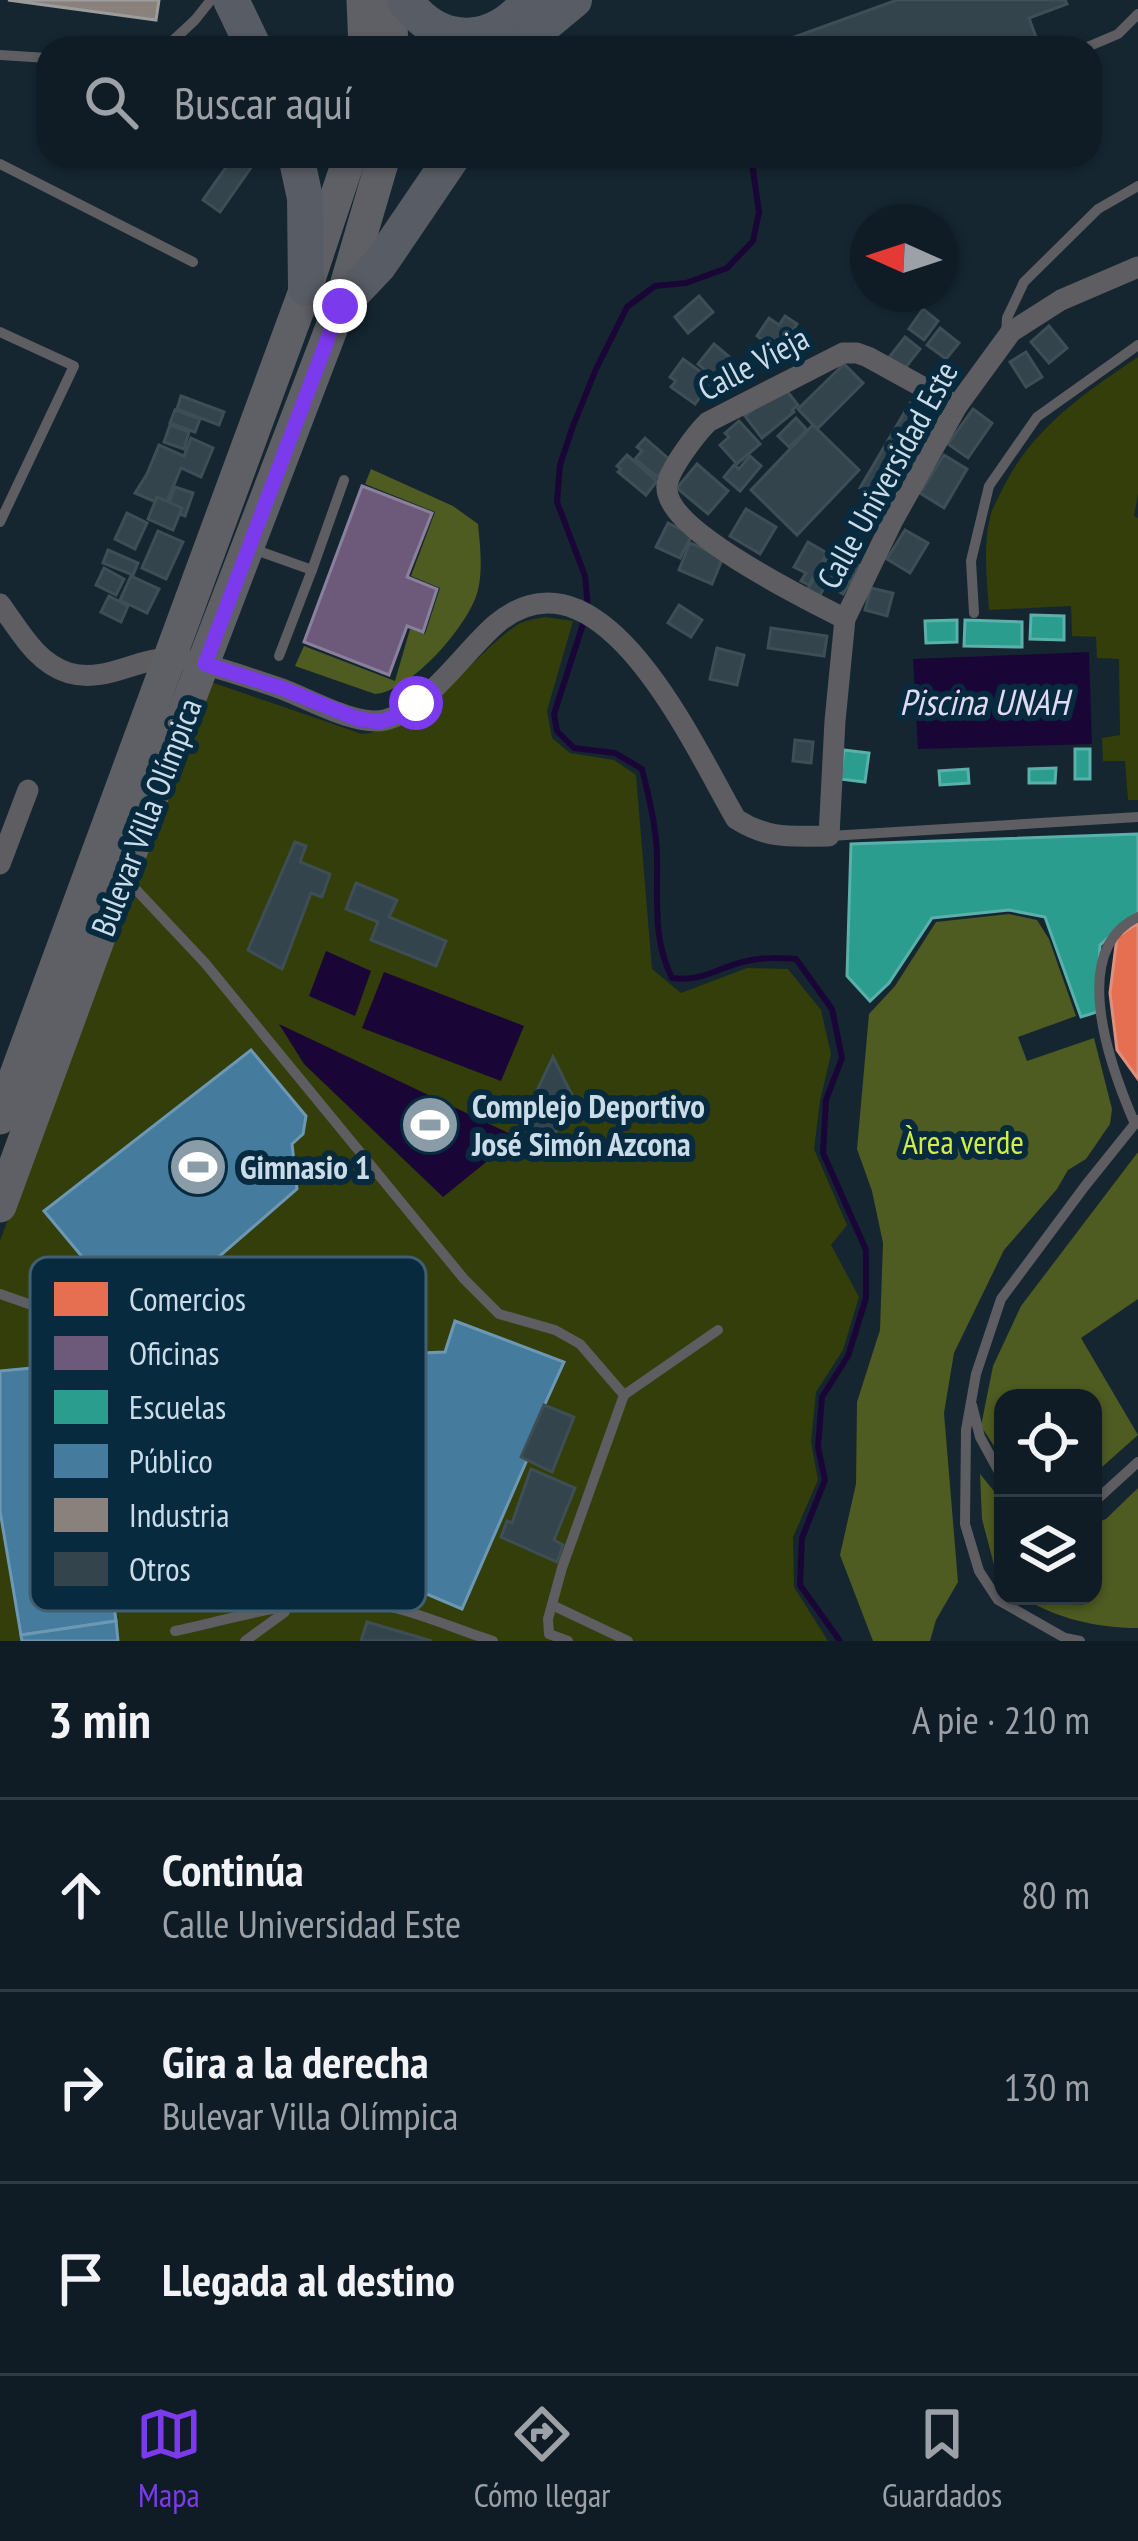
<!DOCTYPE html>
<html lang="es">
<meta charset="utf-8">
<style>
:root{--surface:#101c25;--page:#1e2932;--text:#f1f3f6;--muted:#9ca1a7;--line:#303a42;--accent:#7c3aed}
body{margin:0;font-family:"PT Sans Narrow",sans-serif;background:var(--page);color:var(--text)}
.controls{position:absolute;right:36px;bottom:36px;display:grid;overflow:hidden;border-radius:24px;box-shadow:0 3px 9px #0004}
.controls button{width:108px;height:108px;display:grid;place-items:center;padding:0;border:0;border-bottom:3px solid var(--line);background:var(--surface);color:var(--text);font:60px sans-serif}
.compass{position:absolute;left:850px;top:204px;width:108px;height:108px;border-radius:50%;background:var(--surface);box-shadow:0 3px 9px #0004;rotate:273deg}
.stop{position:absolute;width:36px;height:36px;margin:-27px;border:9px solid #7c3aed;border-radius:50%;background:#fff}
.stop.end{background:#7c3aed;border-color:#fff;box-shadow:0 3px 12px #0008}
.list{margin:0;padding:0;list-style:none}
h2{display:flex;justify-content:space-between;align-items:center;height:156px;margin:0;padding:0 48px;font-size:51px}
h2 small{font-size:39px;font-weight:400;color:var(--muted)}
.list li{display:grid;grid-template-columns:78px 1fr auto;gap:36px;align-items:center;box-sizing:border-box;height:192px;padding:0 48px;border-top:3px solid var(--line)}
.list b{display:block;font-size:45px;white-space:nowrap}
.list p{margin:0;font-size:39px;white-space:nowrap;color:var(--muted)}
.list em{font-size:39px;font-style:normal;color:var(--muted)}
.icon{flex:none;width:66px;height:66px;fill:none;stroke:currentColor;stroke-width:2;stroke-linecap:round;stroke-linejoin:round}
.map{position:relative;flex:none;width:1138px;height:1641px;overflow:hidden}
.search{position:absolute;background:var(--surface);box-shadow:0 3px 9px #0004;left:36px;right:36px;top:36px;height:132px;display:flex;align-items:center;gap:30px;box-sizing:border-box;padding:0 42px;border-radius:36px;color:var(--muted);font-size:45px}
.sheet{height:732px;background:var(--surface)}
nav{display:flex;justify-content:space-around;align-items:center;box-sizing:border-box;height:168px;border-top:3px solid var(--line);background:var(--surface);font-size:33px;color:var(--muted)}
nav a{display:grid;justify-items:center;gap:6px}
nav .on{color:var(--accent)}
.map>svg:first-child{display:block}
</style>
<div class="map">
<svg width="1138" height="1641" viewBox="0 0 1138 1641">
<rect width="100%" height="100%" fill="#152631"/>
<!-- green -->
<g fill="#333e0a">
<path d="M1138 357V494L1134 516 1138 518V800H1128L1125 761H1103L1102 738 1120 735 1119 659 1097 658 1096 637 1072 636 1071 606 989 610C987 580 983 547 990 517 992 509 997 500 1001 492 1030 430 1083 394 1138 357Z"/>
<path d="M545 617 573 621 547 711 552 738 570 753 614 760 636 775 652 969 681 993 747 968 788 969 821 1010 831 1054 820 1101 814 1149 847 1225 831 1245 859 1297 843 1350 816 1392 811 1442 818 1480 793 1537 794 1587 828 1641H0V1241L208 681 362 734C429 727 466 660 517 625 525 620 535 619 545 617Z"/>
</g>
<!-- forest -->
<g fill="#4e5b21">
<path d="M371 469 453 506 478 524C480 544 483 570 478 590 470 624 411 692 375 694L295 666 304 646 395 681 410 629 425 634 440 588 411 576 435 512 365 484Z"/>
<polygon points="1009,914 1037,920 1049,939 1076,1016 1018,1037 1027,1061 1094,1038 1112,1109 1110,1124 1086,1159 1068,1170 1057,1189 1004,1250 954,1353 944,1413 958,1582 936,1620 930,1641 873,1641 840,1555 856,1484 857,1402 880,1330 883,1243 872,1191 857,1149 869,1014 895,986 936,922"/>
<polygon points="1138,1152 1138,1299 1081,1338 1138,1435 1093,1475 1093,1398 1003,1398 1003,1460 981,1426 993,1366 1021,1306"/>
<polygon points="980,1474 1003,1502 1003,1587 999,1584 982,1519"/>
<path d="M1138 1488V1628C1095 1628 1056 1618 1019 1596H1093V1524L1106 1519Z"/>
</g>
<!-- water -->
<g fill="#1a0636">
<polygon points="1089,652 1092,744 918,749 913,659"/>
<polygon points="326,951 371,971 355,1016 309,996"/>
<polygon points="384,972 524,1026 501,1081 362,1028"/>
<polygon points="279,1024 517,1137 443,1197 304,1064"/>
</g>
<!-- shops -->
<polygon fill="#e76f51" stroke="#de907f" stroke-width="3" points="1138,923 1138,1079 1117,1050 1110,993 1117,937"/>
<!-- offices -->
<polygon fill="#6d597a" stroke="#89809b" stroke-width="3" points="362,486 432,513 407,577 437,589 423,632 407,626 389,675 304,642"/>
<!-- schools -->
<g fill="#2a9d8f" stroke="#5ab0aa" stroke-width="3">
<polygon points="1031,615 1064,616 1064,640 1030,639"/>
<polygon points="957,620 957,642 926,643 925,621"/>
<polygon points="965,620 1022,622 1022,647 964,646"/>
<rect x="1075" y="749" width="15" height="30"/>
<polygon points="844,750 869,753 865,782 840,779"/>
<polygon points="1056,768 1055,783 1029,783 1029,769"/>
<polygon points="968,769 969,783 940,785 939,771"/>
<polygon points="1138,834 1138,912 1100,945 1097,1012 1081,1017 1045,917 1009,910 932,918 889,983 870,1001 847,976 851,844"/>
</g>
<!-- public -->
<g fill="#457b9d" stroke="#6d98b4" stroke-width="3">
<polygon points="251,1050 306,1116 303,1134 292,1144 297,1189 192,1280 189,1276 169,1291 148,1268 109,1289 44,1211"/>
<polygon points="455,1321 564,1362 521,1457 527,1460 462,1609 365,1568 372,1547 340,1505 398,1354 445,1352"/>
<polygon points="73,1364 84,1417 115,1411 146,1582 112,1590 116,1621 21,1635 0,1511 0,1371"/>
<polygon points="116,1621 118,1641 22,1641 21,1635"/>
</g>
<!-- industry -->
<polygon fill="#8a817c" stroke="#9d9c9d" stroke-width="3" points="8,0 159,0 156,20"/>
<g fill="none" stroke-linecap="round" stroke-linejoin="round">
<!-- stream -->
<g stroke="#1a0636" stroke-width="6">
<polyline points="741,48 742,44"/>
<polyline points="588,608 585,576 557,502 560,465 573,426 596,369 627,307 655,286 686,283 727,268 753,241 759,212 751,156"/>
<path d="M584 621 554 714 557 731 574 748 615 753 642 769C649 798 656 825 657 855 658 897 652 939 672 978 704 982 718 967 747 961 763 957 780 958 796 959L832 1009 842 1058 826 1100 823 1153 866 1250V1298L848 1356 822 1397 818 1447 825 1480 802 1538 800 1585 840 1641"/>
</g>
</g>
<!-- building -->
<g fill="#34444c" stroke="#3e4e55" stroke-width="3">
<polygon points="897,0 1065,0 1067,4 1029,18 1040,48 780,48 778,43"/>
<polygon points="234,156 259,156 220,212 203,200"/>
<polygon points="699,296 713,312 688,333 675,317"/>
<polygon points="923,309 938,321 924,340 909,329"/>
<polygon points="785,316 797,324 790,335 806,347 795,364 757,336 769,318 779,325"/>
<polygon points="1049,326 1067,348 1049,363 1031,342"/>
<polygon points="940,328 959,343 946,359 927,345"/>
<polygon points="905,337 920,349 902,372 887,360"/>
<polygon points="714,344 733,360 717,380 698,364"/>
<polygon points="1026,352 1042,377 1026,387 1010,362"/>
<polygon points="683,359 712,380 695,404 671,387 676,381 670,377"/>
<polygon points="844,364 863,383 817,429 798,409"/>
<polygon points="783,386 798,405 792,410 794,412 762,438 745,416"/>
<polygon points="181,396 224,412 219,425 177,409"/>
<polygon points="910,403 924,412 875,496 860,488"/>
<polygon points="973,409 992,423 968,458 948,444"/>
<polygon points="175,410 200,419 195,432 170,423"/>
<polygon points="796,418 807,430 789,447 778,436"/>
<polygon points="739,421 760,444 737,464 720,445 729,437 725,433"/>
<polygon points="170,425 189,432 184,449 164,442"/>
<polygon points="813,425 859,470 797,535 751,490"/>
<polygon points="191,438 213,448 201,477 181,468 165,506 135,493 147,474 159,445 184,456"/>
<polygon points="645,438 671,461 657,477 635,459 642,451 637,447"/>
<polygon points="627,455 657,481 646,495 618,472 621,469 617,466"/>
<polygon points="944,455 967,469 944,508 920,493"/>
<polygon points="750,456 761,466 740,491 724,477 734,465 739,469"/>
<polygon points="697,464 728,491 708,514 677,488"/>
<polygon points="175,487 193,493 185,516 167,509"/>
<polygon points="157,497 182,508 173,530 148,519"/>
<polygon points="746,509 776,527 760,554 730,536"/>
<polygon points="127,513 147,523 135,549 115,539"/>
<polygon points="668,523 692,535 680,558 656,547"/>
<polygon points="905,530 928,543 910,573 887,559"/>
<polygon points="158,531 183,542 166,579 142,568"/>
<polygon points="808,542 827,553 809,585 801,581 806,573 794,567"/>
<polygon points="690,543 723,557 712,584 679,570"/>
<polygon points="832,549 860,566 843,594 826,584 819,597 807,590"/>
<polygon points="108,550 138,563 133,575 103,563"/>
<polygon points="104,568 124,579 116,595 96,585"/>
<polygon points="131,576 159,589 147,613 120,600"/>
<polygon points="871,588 893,593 887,616 865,610"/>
<polygon points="109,596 128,606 121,622 101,612"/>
<polygon points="679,605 702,620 691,637 668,623"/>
<polygon points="771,628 827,636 824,656 768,648"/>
<polygon points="717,648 744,655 737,685 710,679"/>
<polygon points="795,740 813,742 811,763 793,761"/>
<polygon points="295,842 306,846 300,862 330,874 322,897 311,893 282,969 248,950"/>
<polygon points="356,883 397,900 389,917 446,941 436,966 371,940 378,922 346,909"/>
<polygon points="553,1057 580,1111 540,1144 524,1118"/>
<polygon points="544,1405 574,1417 552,1472 521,1457"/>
<polygon points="531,1469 575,1488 554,1540 563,1545 557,1562 501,1537 507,1521 512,1523"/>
<polygon points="367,1622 432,1641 361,1641"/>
</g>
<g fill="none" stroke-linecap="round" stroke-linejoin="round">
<!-- service -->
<g stroke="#5d5d62" stroke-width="10">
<polyline points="165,48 195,20 211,0"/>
<polyline points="1085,48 1118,34 1138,14"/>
<polyline points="0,55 48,58"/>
<polyline points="0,164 193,262"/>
<polyline points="0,332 74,366 0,522"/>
<polyline points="1006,334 1007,318 1024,282 1098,209 1138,186"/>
<polyline points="250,548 312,570 344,480"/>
<polyline points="974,613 971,561 989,486 1037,417 1138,345"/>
<polyline points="279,656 312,570"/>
<polyline points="830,836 1138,817"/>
<polyline points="126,879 205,963 464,1279 499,1314 555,1330 580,1344 624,1395"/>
<path d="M1135 1124C1112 1071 1066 951 1138 917"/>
<polyline points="0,1294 129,1339"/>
<polyline points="972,1405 980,1437 1003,1479"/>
<polyline points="1093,1503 1138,1462"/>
<polyline points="552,1605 628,1641"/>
<path d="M175 1631C242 1617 318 1590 387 1606 423 1614 458 1630 493 1641"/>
<polyline points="245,1641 285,1612"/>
<polyline points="568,1641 549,1634 548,1619 562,1568 624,1395 718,1330"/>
<polyline points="1080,1641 1065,1638 998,1600 979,1571 965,1524 966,1430 976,1374 1001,1299 1085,1186 1138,1120"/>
</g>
<!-- minor -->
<g stroke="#5d5d62" stroke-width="21">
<path d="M0 604C20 631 36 663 69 673 104 683 134 660 167 658 178 657 193 662 203 664 229 671 256 680 282 689 309 699 357 727 385 720 427 709 463 653 495 625 600 534 695 749 736 819 769 840 792 836 829 836L835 721 845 619 893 520 957 406 1011 332 1061 300 1138 267"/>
<path d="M845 619C809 600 662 530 667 485 670 468 696 434 708 422L843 353H857L868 357 957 406"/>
<polyline points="0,864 28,790"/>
</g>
<!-- secondary -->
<g stroke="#5e6065" stroke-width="33">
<polyline points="363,0 365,48"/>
<polyline points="390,0 392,48"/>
<polyline points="0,1118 306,288 350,156"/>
<polyline points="0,1206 122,875 340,306 384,156"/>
</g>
<!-- trunk -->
<g stroke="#585c64" stroke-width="36">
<polyline points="231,0 254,48"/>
<path d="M405 0C440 49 494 46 530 0"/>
<polyline points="526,48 539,29 574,0"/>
<polyline points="296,156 305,198 306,288"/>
<polyline points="340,306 379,265 453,156"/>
</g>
</g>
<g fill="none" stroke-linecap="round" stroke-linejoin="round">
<!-- route -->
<polyline stroke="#7c3aed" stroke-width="15" points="340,306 205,664 284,689 358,719 380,722 398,716 416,703"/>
</g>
<!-- icons -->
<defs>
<g id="stadium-disc" transform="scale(3)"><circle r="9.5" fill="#8b9ca9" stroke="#082a3e"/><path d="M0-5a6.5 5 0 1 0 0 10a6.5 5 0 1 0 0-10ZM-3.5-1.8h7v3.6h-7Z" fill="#fff"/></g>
</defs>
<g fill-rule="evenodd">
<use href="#stadium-disc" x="430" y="1125"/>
<use href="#stadium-disc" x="198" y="1167"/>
</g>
<g text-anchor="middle" stroke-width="12" stroke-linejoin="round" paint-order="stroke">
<!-- street labels -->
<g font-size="33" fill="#cadce9" stroke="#082a3e">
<text transform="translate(753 363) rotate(-28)" y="12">Calle Vieja</text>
<text transform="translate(887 475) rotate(-61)" y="12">Calle Universidad Este</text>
<text transform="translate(146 817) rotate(-69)" y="12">Bulevar Villa Olímpica</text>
</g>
<!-- poi labels -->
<g font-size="33" font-weight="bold" fill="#cadce9" stroke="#082a3e" text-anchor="start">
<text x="472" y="1118">Complejo Deportivo<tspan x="472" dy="38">José Simón Azcona</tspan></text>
<text x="240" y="1179">Gimnasio 1</text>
</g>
<!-- park labels -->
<g font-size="33" fill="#d1ed49" stroke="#082a3e">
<text x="963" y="1154">Àrea verde</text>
</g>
<!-- water labels -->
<g font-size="36" font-style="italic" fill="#e1daf4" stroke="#082a3e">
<text x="984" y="715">Piscina UNAH</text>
</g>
</g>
<!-- legend -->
<rect x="30" y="1257" width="396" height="354" rx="18" fill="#082a3e" stroke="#425f71" stroke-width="3"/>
<rect x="54" y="1282" width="54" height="34" fill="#e76f51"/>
<rect x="54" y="1336" width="54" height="34" fill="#6d597a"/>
<rect x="54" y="1390" width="54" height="34" fill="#2a9d8f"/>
<rect x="54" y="1444" width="54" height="34" fill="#457b9d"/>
<rect x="54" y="1498" width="54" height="34" fill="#8a817c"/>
<rect x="54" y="1552" width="54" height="34" fill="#34444c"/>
<g font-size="33" fill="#cadce9">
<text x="129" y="1311">Comercios</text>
<text x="129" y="1365">Oficinas</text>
<text x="129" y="1419">Escuelas</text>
<text x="129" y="1473">Público</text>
<text x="129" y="1527">Industria</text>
<text x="129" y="1581">Otros</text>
</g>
</svg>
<div class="controls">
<button><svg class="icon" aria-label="locate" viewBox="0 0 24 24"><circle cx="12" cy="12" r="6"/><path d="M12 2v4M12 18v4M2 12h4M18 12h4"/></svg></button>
<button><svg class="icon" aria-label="layers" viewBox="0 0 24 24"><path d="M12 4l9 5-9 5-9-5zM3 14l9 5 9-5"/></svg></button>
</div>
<svg class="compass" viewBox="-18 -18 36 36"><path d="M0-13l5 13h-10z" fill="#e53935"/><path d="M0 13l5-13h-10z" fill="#9ca1a7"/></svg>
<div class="stop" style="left:416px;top:703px"></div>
<div class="stop end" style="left:340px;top:306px"></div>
<div class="search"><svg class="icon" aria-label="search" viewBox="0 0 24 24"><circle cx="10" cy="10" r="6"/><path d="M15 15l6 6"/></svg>Buscar aquí</div>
</div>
<section class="sheet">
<h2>3 min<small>A pie · 210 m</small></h2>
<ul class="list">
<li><svg class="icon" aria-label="ahead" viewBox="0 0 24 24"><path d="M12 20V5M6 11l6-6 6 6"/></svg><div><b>Continúa</b><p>Calle Universidad Este</p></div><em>80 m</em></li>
<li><svg class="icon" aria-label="right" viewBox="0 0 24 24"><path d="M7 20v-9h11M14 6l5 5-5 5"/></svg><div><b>Gira a la derecha</b><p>Bulevar Villa Olímpica</p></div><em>130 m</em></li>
<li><svg class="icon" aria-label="arrive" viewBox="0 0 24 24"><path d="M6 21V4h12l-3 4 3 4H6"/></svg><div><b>Llegada al destino</b></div></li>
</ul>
</section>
<nav>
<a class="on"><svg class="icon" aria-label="map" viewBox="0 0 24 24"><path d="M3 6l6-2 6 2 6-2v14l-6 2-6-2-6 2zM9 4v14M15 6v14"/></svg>Mapa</a>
<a><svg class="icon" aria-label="directions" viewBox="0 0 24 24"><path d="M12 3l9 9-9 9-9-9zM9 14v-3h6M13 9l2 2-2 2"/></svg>Cómo llegar</a>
<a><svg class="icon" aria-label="saved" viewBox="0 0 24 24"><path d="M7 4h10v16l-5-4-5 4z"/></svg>Guardados</a>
</nav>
